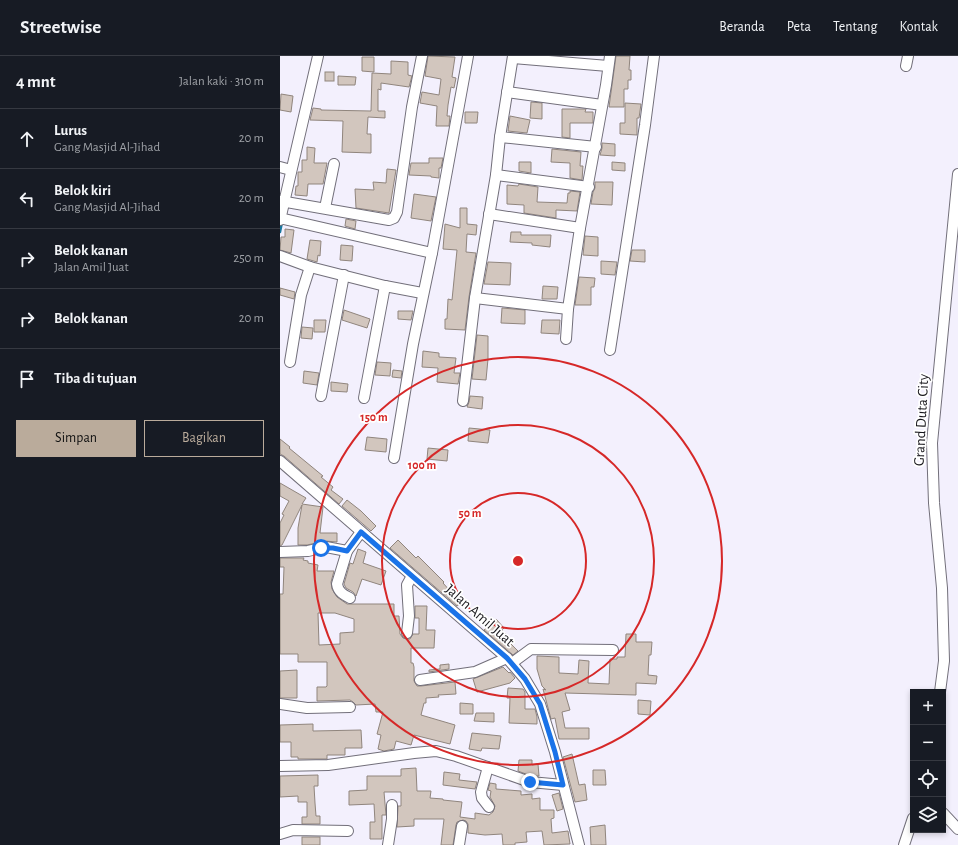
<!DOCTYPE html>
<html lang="id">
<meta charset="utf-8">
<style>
:root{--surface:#171b24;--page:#242831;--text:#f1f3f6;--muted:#9ea1a6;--line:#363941;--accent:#baab9b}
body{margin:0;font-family:"Alegreya Sans",sans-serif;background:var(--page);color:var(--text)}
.controls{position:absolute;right:12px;bottom:12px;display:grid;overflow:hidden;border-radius:0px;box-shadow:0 2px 6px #0003}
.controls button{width:36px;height:36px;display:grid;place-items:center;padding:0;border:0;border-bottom:1px solid var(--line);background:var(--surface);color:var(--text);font:20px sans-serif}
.stop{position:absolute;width:12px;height:12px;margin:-9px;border:3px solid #1a73e8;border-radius:50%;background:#fff}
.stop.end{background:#1a73e8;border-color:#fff;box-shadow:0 1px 4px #0008}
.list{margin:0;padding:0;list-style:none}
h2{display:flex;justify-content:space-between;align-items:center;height:52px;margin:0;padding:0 16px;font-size:17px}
h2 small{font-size:13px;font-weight:400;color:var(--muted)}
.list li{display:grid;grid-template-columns:26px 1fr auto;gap:12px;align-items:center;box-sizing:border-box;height:60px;padding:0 16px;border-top:1px solid var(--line)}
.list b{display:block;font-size:15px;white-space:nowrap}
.list p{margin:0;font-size:13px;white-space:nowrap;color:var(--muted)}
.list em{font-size:13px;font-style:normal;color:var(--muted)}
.actions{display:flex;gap:8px;padding:12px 16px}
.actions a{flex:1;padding:9px 0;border:1px solid var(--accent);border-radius:0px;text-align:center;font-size:14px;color:var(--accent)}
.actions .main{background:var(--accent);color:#111}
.icon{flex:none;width:22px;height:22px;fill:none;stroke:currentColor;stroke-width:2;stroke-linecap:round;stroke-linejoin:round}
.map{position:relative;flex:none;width:678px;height:789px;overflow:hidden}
header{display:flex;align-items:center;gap:24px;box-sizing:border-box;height:56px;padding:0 20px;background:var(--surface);border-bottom:1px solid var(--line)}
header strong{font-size:19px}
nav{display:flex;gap:22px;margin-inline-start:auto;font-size:14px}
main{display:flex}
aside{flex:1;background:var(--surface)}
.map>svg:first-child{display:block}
</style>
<header>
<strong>Streetwise</strong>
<nav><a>Beranda</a><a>Peta</a><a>Tentang</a><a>Kontak</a></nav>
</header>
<main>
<aside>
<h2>4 mnt<small>Jalan kaki · 310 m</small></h2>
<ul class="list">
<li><svg class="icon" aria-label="ahead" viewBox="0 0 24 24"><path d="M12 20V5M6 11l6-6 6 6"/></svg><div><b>Lurus</b><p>Gang Masjid Al-Jihad</p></div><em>20 m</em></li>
<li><svg class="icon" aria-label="left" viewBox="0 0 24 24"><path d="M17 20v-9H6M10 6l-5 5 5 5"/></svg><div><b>Belok kiri</b><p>Gang Masjid Al-Jihad</p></div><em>20 m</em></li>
<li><svg class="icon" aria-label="right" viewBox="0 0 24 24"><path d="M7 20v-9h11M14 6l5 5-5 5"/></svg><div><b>Belok kanan</b><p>Jalan Amil Juat</p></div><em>250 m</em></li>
<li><svg class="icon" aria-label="right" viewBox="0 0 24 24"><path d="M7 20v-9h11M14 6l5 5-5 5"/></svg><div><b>Belok kanan</b></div><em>20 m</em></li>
<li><svg class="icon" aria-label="arrive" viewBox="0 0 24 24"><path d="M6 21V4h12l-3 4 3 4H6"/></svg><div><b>Tiba di tujuan</b></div></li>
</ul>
<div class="actions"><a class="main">Simpan</a><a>Bagikan</a></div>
</aside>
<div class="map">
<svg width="678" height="789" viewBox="0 0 678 789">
<rect width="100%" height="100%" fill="#f3f0fd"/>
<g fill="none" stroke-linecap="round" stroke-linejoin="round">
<!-- stream -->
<polyline stroke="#19779d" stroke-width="2.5" points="0,176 2,166"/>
</g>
<!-- building -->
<g fill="#d2c6be" stroke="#90857d" fill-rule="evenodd">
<polygon points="148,0 175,1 172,21 176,22 174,32 171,31 168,49 167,60 170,60 169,70 156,70 157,50 140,47 142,36 159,39 161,23 145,20"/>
<polygon points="336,0 350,0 349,14 351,14 351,24 348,24 348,33 344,33 344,51 329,51"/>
<polygon points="82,1 94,1 94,16 82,15"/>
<polygon points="111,5 128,6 128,19 132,20 129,31 101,27 101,34 98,33 98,55 105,55 105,62 88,61 87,78 91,78 91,97 62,96 63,65 30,64 33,52 41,53 41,54 91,55 92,17 111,18"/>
<rect x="45" y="16" width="9" height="9"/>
<polygon points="58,20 76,21 75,29 58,29"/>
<polygon points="1,38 13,40 11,56 0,54"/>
<polygon points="251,46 262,47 262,63 250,62"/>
<polygon points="345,47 361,48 359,62 357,62 357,79 340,78 340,67 345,67"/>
<polygon points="282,53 306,53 305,56 313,56 313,67 290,67 290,82 282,81"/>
<polygon points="185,56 198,56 197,67 185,67"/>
<polygon points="230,60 250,64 247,77 228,75"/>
<polygon points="322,87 335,88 335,100 320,99 322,92"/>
<polygon points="27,91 35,92 34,107 47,107 43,128 28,128 27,140 15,139 16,130 18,130 18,116 22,116 22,104 27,104"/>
<polygon points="272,93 301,96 300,110 303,110 302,124 290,122 290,107 271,106"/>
<polygon points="149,102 163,102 161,112 159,112 159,122 151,121 151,120 129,119 131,107 149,107"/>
<polygon points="239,106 251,106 251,117 239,115"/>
<polygon points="332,106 345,107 345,115 332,114"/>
<polygon points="107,113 116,114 109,157 76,152 75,133 94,134 93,126 106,127"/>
<polygon points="315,126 333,126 332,149 311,148 313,136 315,132"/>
<polygon points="239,128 258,131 257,146 287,147 288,137 290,137 290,135 300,136 297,155 276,154 276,162 244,157 244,149 227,148 227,129 238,130"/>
<polygon points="134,138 156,141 151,165 131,162"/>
<polygon points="180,152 187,152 187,168 197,169 196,179 187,178 186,196 196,197 189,241 185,274 165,273 165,263 167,263 168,243 172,244 177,194 163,193 165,168 180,172"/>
<polygon points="66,163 76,165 75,173 65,170"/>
<polygon points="5,173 14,174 11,197 0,194 1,181 5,181"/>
<polygon points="231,176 241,176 241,179 271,179 270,191 252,189 252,187 230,186"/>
<polygon points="305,180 318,181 318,200 303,199"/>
<polygon points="30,184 41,185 40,200 38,199 37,206 27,203"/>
<polygon points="61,189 73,190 72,205 60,204"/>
<polygon points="352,194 365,194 365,206 350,205"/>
<polygon points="321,205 337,206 335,219 321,218"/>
<polygon points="208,206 231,207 230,229 204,228"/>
<polygon points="299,221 315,222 314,231 311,231 311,249 295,249"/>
<polygon points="263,230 278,231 277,243 262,243"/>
<polygon points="0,232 15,236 14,243 0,239"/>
<polygon points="222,252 245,254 245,268 221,267"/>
<polygon points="64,254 90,263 87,272 62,264"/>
<polygon points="118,255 133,255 131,264 118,263"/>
<polygon points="34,264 46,264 45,276 34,276"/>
<polygon points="262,264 280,264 279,278 261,277"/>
<polygon points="22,271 33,272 32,283 21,282"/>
<polygon points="197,279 208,280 208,303 206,324 192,323"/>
<polygon points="143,295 159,297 159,301 176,302 174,317 180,317 178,328 157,326 158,312 142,311"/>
<polygon points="97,306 111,307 110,320 95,319"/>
<polygon points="113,314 122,315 121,322 112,321"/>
<polygon points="24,315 39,317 37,329 23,327"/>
<polygon points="51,326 68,328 67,336 51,335"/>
<polygon points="190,340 203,341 202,353 187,351 189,346"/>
<polygon points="189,372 210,374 208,387 188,385"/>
<polygon points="87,381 107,383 106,396 85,394"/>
<polygon points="0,383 10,391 9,392 43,420 41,421 53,431 51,434 63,443 59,448 4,400 0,398"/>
<polygon points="148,392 168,394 167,405 147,403"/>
<polygon points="0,427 26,442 22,448 43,451 40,477 57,477 57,486 45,485 27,489 18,489 18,472 22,449 2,489 0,490 0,467 4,459 2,458 9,445 0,440"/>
<polygon points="67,444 81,455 96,470 91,475 62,450"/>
<polygon points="118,484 136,502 138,500 164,526 163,527 181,547 177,550 110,492"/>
<polygon points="78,493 86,496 83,507 106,515 101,529 82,523 76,540 73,536 66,532 64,528 70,507 73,508"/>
<path d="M0 502H24L23 504 28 505V507L38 509 37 515H54L51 526 52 533 57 541 67 548H114V560H119L120 578 123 582 126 583H130L133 578H139V562H135V550H147L146 574H155L154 592H131V607H133L134 611V625L137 630H141L175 626 176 638 158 639 159 641 146 642V647H144L141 659 175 669 170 688 134 679 131 689 116 685 114 693 104 695 98 693 101 679 97 678 103 656H96L95 648 76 649 73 646 70 644 37 645V631H46L47 630V606H18V598H0V538H3L4 511H0ZM38 557H55L74 563V576L60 577V588L39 589Z"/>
<polygon points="216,563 224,572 222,574 231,584 229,586 238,595 233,599 204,574"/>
<polygon points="346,578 356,578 356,586 372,586 371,599 369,599 368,619 377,620 376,628 356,627 356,639 285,637 290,654 282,656 285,672 309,672 309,683 279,683 275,662 271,663 263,633 266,634 262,630 257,613 257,600 279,601 279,617 298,618 299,604 309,605 308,627 329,628 330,603 337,603 337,601 345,601"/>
<polygon points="169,608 169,613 149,616 149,614 160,613 160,609"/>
<polygon points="223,611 229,617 230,616 235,622 230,627 197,636 193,623"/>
<polygon points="17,614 17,642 0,642 0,615"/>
<polygon points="228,632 243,633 245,636 245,653 255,653 257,661 257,668 229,667 230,642 227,642"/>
<polygon points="358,644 371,645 370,659 358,658"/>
<polygon points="180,647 193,648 193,658 180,658"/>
<polygon points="196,657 214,657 214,666 194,665"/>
<polygon points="33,668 33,675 81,674 82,692 65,692 65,699 47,699 47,703 18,703 18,701 11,701 11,686 0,686 0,669"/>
<polygon points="192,677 221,680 219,693 202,692 201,695 189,693"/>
<polygon points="292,698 299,729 305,728 307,744 295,746 283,701"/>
<polygon points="239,704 252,704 252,709 258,708 259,720 251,720 238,715"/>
<polygon points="136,712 137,735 151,735 150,742 163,743 163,744 182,746 180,761 195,763 195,757 209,759 213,756 215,750 210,741 211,735 208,734 210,727 216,728 216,733 241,735 241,739 252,738 252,743 260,742 260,754 274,754 274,762 271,763 272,777 288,775 290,788 264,789 262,775 246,776 247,786 235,787 235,789 223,789 222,778 205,779 188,777 188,768 186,765 183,764 177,766 176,769 173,789 161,789 164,763 134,763 134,770 117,771 118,750 121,750 121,736 104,736 106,759 102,759 102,783 90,783 90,766 95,766 94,748 69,749 69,735 87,734 87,720 121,720 121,713"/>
<polygon points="313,714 325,714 326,729 313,729"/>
<polygon points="164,716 180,718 179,724 197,726 195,733 163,729"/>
<polygon points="38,719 38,730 34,730 35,747 36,760 40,760 40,768 22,768 22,761 27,761 27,746 18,746 18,740 0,741 0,720"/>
<polygon points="279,737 283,753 277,755 272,739"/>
<polygon points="325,769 326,789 311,789 310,771"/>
<rect x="22" y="781" width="18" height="8"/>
</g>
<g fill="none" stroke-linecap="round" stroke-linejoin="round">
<!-- minor casing -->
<g stroke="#726f7a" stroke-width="12">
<g id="minor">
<polyline points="233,2 328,10"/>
<polyline points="626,10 628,0"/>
<polyline points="227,36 322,49"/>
<polyline points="220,81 316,91"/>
<polyline points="0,111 11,114"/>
<polyline points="216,119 309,131"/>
<polyline points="0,145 109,164 114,162 117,156 132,51 142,0"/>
<polyline points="45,152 54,108"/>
<polyline points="209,158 300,172"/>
<polyline points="0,162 152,197"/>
<polyline points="0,164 38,0"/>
<polyline points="0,200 30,211 105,230 142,237"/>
<polyline points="195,242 288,253 300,172 326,29 330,0"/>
<polyline points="286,283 288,253"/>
<polyline points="330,294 365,69 374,0"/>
<polyline points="10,306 21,239 30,211"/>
<polyline points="41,340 64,219"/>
<polyline points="84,342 105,230"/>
<polyline points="183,345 195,242 216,119 220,81 233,0"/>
<polyline points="114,402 133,288 152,197 188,0"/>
<polyline points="0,405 227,602 245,623 260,648 275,696 299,789"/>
<path d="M67 495 57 528C58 536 64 539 70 542"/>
<polyline points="0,496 28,495 46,491 67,495 81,476"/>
<polyline points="127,577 129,560 127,529 132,520"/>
<polyline points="232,607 251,593 333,594"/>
<polyline points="140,624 195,616 227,602"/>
<polyline points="660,636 664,605 662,532 654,447 652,387 678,118"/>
<polyline points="0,648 27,652 70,651"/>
<polyline points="0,710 48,709 134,697 156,695 176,700 250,726 283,729"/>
<polyline points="208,711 201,736 202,742 209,751"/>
<polyline points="663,757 678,773"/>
<polyline points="0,778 13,774 68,775"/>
<polyline points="108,789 112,763 112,749"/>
<polyline points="179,789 182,770"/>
<polyline points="624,789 633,762"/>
</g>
</g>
<!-- minor -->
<use href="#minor" stroke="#fff" stroke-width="10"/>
</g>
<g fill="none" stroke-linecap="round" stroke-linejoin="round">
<!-- route -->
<polyline stroke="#1a73e8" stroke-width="5" points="41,492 53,492 67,495 81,476 227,602 245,623 260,648 275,696 283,729 250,726"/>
</g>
<!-- distance rings -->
<g fill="none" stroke="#d62828" stroke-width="2">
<circle cx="238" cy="505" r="68"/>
<circle cx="238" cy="505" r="136"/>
<circle cx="238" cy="505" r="204"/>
</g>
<g text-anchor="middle" stroke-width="3.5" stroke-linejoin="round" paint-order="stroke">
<!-- street labels -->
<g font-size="15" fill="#18171c" stroke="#fff">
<text transform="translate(641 364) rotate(-87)" y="5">Grand Duta City</text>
<text transform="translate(200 559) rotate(41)" y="5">Jalan Amil Juat</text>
</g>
</g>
<circle cx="238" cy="505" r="6" fill="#d62828" stroke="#fff" stroke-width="2"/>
<g font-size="12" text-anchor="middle" font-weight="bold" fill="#d62828" stroke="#fff" stroke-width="3.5" stroke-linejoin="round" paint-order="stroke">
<text x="94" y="365">150 m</text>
<text x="142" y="413">100 m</text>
<text x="190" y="461">50 m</text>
</g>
</svg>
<div class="controls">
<button>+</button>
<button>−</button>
<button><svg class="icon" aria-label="locate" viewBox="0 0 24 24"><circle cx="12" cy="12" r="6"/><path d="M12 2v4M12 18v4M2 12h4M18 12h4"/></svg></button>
<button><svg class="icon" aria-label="layers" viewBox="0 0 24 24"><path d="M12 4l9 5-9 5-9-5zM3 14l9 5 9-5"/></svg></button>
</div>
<div class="stop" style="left:41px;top:492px"></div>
<div class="stop end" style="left:250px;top:726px"></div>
</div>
</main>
